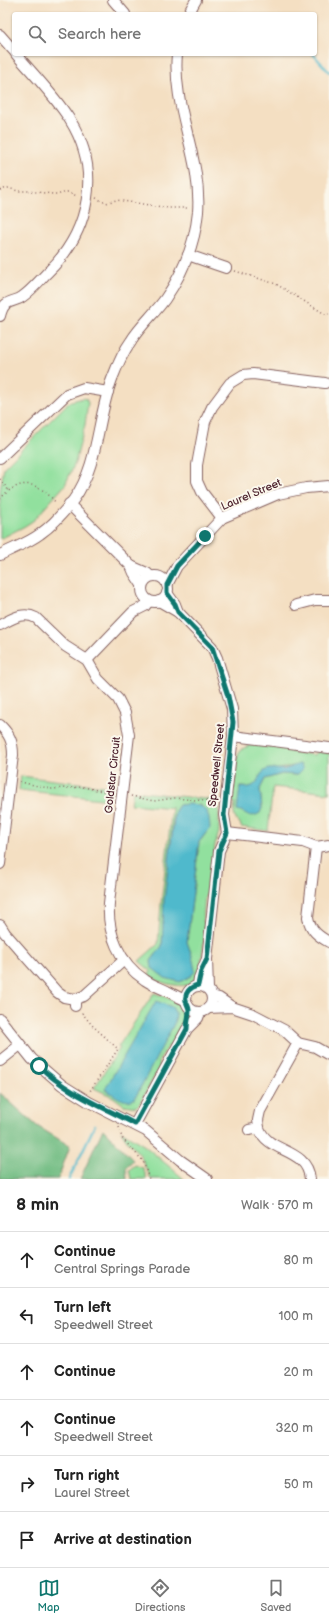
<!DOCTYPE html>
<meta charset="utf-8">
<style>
:root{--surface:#fff;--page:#f6f6f6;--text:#222;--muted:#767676;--line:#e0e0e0;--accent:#0f766e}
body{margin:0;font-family:"Balsamiq Sans",sans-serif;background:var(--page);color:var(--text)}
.stop{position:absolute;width:12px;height:12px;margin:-9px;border:3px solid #0f766e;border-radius:50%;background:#fff}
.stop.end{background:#0f766e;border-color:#fff;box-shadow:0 1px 4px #0008}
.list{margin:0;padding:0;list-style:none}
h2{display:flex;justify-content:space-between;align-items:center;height:52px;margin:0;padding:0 16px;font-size:17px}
h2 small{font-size:13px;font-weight:400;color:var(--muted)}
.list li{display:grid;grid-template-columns:26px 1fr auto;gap:12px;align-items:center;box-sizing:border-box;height:56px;padding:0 16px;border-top:1px solid var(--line)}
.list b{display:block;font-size:15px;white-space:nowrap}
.list p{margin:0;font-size:13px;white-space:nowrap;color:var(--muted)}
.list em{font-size:13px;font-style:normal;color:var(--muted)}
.icon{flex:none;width:22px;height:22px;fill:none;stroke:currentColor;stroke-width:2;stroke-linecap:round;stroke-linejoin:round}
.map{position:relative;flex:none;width:329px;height:1179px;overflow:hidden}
.search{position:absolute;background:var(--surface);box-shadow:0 1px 3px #0004;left:12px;right:12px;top:12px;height:44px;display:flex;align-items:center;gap:10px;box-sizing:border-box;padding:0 14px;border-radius:4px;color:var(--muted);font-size:15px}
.sheet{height:388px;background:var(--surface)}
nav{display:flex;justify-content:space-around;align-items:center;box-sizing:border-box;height:56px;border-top:1px solid var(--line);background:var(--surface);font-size:11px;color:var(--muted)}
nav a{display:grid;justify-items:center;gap:2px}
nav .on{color:var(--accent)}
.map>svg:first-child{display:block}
</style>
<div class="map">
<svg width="329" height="1179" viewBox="0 0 329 1179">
<rect width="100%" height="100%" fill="#fbf7ec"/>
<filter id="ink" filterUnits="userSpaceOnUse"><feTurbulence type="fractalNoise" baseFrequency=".025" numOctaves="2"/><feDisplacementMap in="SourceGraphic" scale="8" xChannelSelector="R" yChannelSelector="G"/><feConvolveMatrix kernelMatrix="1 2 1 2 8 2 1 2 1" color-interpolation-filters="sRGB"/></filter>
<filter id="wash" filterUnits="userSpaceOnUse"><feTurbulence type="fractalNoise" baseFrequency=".012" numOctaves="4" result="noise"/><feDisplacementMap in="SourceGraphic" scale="16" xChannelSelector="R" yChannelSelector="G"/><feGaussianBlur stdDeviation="0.9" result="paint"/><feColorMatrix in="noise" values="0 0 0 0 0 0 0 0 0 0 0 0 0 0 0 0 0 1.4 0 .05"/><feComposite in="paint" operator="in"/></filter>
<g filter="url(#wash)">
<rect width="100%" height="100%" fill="#f4dfc2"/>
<!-- green -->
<g fill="#91e09e" stroke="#6e8064" fill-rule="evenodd">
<polygon points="83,398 86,399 88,403 85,425 75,463 65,485 34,520 25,526 0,539 0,491 4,467 66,405 72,401"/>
<path d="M250 745 288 748 291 752 315 755 318 751 329 753V793L273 787 268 831 241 827 240 823C232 818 234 811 235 803L231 801 238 755 242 749ZM293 766 297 775 282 774 265 779 260 789 262 808 244 813 241 811 240 787 249 788 254 786 258 780 279 769Z"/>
<polygon points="21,776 111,787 110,800 19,790"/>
<path d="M133 791 214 800 213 804 219 805V832L215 845 209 893 205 896 203 921 205 924C204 938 203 976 190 984 186 986 179 986 175 985 165 984 157 981 149 975L151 971 139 961 158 944 161 904 172 808 131 804ZM179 805H200C212 815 210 831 199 842L187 942 192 956 151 961 162 946 164 900 173 820 175 811Z"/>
<path d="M154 993C194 1006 188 1011 172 1046L167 1047 159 1061 160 1067 140 1103 136 1107 124 1105 113 1097 94 1088 120 1048 118 1047Z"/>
<polygon points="121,1131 145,1146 184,1179 151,1179 140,1155 126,1139"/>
<polygon points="135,1165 143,1168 147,1179 131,1179 129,1170"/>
</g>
<!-- forest -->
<g fill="#74be85" stroke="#5f6e58">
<polygon points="0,1093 37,1126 70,1146 58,1179 0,1179"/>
<polygon points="103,1129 133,1160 126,1168 127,1179 80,1179"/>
</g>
<!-- water -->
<g fill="#4fb9cc" stroke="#4c6c7c">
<path d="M300 764 303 769 297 775 282 774 265 779 260 789 262 808 260 813C248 820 248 812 237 810L240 787C263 790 254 773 269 769 274 768 280 770 285 769 290 768 295 765 300 764Z"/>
<path d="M188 804C206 805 209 810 210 828L199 842 187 942 192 956 195 971 191 976 180 982 165 978 152 968 151 961 162 946 164 900 175 811 179 805Z"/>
<path d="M156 1001 172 1007 176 1014 175 1022 135 1098C126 1106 113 1094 105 1089Z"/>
</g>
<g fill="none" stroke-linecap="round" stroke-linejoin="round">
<!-- stream -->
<g stroke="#4fb9cc" stroke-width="2.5">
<polyline points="216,13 218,14"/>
<polyline points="313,54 329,72"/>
<polyline points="69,1179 95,1125"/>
</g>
</g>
</g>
<g filter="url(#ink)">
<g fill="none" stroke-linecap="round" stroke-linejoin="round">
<!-- minor casing -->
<g stroke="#866260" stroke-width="12">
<g id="minor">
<polyline points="113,0 125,14"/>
<polyline points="188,14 196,0"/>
<polyline points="0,35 14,51"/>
<polyline points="188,255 226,268"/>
<path d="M0 316C1 312 2 308 5 305 10 300 17 301 22 297 31 291 40 280 48 272 90 231 102 171 70 120 55 96 34 75 16 54"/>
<polyline points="0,458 67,394 84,388 108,392"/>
<polyline points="69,504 131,566 147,573 150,576"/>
<polyline points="222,518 202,492 197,481 197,465 205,422 212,407 230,383 243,375 253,374 325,383"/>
<path d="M0 555C13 548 28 543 40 534 53 525 65 511 74 499 99 464 97 418 112 379 117 366 123 352 131 341 140 326 155 313 165 299 183 273 195 243 198 212 202 158 172 108 177 54"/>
<polyline points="131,566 134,573 142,585"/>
<circle cx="155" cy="589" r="13"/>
<polyline points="167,585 177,566 222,518 278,494 306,488 329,486"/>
<polyline points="167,593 175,604 178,612"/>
<polyline points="159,601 178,612 212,647 217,658 232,709 233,736 224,815 227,833 219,851 207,959 208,989"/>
<polyline points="296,605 315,600 329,600"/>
<path d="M0 625C12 619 23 611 36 618L65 646 87 660 98 679 118 699 125 713 129 735 109 903C107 933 119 963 145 980 152 985 159 987 167 991 174 994 178 998 186 1000"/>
<polyline points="87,660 133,612 145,606 149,601"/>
<path d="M0 725C9 734 13 741 13 755L0 864"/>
<polyline points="233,736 329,748"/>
<polyline points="227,833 303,842 316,847 329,845"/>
<path d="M316 847 308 917C310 930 318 936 329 942"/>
<polyline points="0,925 5,933 57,992 64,997 75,999"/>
<polyline points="198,985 199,978 206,961"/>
<circle cx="199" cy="999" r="13"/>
<polyline points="212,996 219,998 232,1007"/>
<polyline points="75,1006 75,999 84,996 124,960"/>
<polyline points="208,1008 232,1007 253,1014 284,1030 298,1043 315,1047 329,1055"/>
<polyline points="0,1019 32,1059 62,1085 89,1102 146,1131 180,1160 207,1179"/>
<polyline points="0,1061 20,1045"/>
<polyline points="135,1124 187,1029 198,1018 200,1012"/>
<path d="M259 1128C268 1154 307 1147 310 1179"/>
<polyline points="249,1130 259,1128 258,1120 260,1111 298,1043"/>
</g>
</g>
<!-- path -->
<g stroke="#866260" stroke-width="1.5" stroke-dasharray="1 3" stroke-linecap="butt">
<polyline points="0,190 8,188 18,191 28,191 53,194 60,194 67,192 77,196"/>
<polyline points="96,198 106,203 116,200 169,208 188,208"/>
<polyline points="235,271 276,284 325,314 329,314"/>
<polyline points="0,479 9,491"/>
<path d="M0 499C20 477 38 481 56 503"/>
<polyline points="20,782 52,789 83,787 112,793"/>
<polyline points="131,796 154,801 175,798 216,802"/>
<polyline points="82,1013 92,1025 118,1049 90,1091"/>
<polyline points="119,1127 122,1138 143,1161 149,1179"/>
</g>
<!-- minor -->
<use href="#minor" stroke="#fff" stroke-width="10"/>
</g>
</g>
<g fill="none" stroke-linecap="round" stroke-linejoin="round" filter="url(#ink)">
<!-- route -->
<path stroke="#0f766e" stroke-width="5" d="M39 1066C67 1093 101 1106 135 1124L187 1029C187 1022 189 1017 189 1010 189 1007 187 1005 186 1001 184 993 190 987 198 985L201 971 207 959 219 851 227 833 224 815 233 722 228 696 212 647 178 612 175 604 167 593V585L177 566 205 536"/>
</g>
<g text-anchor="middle" stroke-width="4" stroke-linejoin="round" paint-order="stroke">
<!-- street labels -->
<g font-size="11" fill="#4a1f2b" stroke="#fbf7ec">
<text transform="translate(251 494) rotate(-23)" y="4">Laurel Street</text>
<text transform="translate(216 765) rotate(-84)" y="4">Speedwell Street</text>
<text transform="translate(112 775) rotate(-84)" y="4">Goldstar Circuit</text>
</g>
</g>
</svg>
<div class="stop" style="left:39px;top:1066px"></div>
<div class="stop end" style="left:205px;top:536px"></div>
<div class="search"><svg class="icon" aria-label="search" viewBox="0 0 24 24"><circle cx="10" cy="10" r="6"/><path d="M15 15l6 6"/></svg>Search here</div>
</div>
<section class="sheet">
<h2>8 min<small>Walk · 570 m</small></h2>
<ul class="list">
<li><svg class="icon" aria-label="ahead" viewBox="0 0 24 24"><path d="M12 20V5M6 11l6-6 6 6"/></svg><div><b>Continue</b><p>Central Springs Parade</p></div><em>80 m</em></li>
<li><svg class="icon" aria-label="left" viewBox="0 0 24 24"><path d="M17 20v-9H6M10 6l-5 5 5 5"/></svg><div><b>Turn left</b><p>Speedwell Street</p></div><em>100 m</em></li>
<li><svg class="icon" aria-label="ahead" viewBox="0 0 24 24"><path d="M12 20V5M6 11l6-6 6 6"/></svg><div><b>Continue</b></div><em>20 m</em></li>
<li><svg class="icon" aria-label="ahead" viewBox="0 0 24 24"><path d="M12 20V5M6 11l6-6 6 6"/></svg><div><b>Continue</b><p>Speedwell Street</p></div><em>320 m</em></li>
<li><svg class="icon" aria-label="right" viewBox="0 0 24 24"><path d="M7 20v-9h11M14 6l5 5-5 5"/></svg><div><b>Turn right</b><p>Laurel Street</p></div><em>50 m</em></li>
<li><svg class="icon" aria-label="arrive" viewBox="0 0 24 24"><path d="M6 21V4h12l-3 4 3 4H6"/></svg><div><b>Arrive at destination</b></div></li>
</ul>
</section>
<nav>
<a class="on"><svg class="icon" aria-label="map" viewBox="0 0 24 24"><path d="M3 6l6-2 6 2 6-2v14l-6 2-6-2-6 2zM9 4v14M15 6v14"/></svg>Map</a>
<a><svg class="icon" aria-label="directions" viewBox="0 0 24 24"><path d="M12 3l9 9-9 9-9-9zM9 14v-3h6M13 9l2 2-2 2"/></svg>Directions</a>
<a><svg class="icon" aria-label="saved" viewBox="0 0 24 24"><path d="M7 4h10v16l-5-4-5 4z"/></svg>Saved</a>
</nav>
